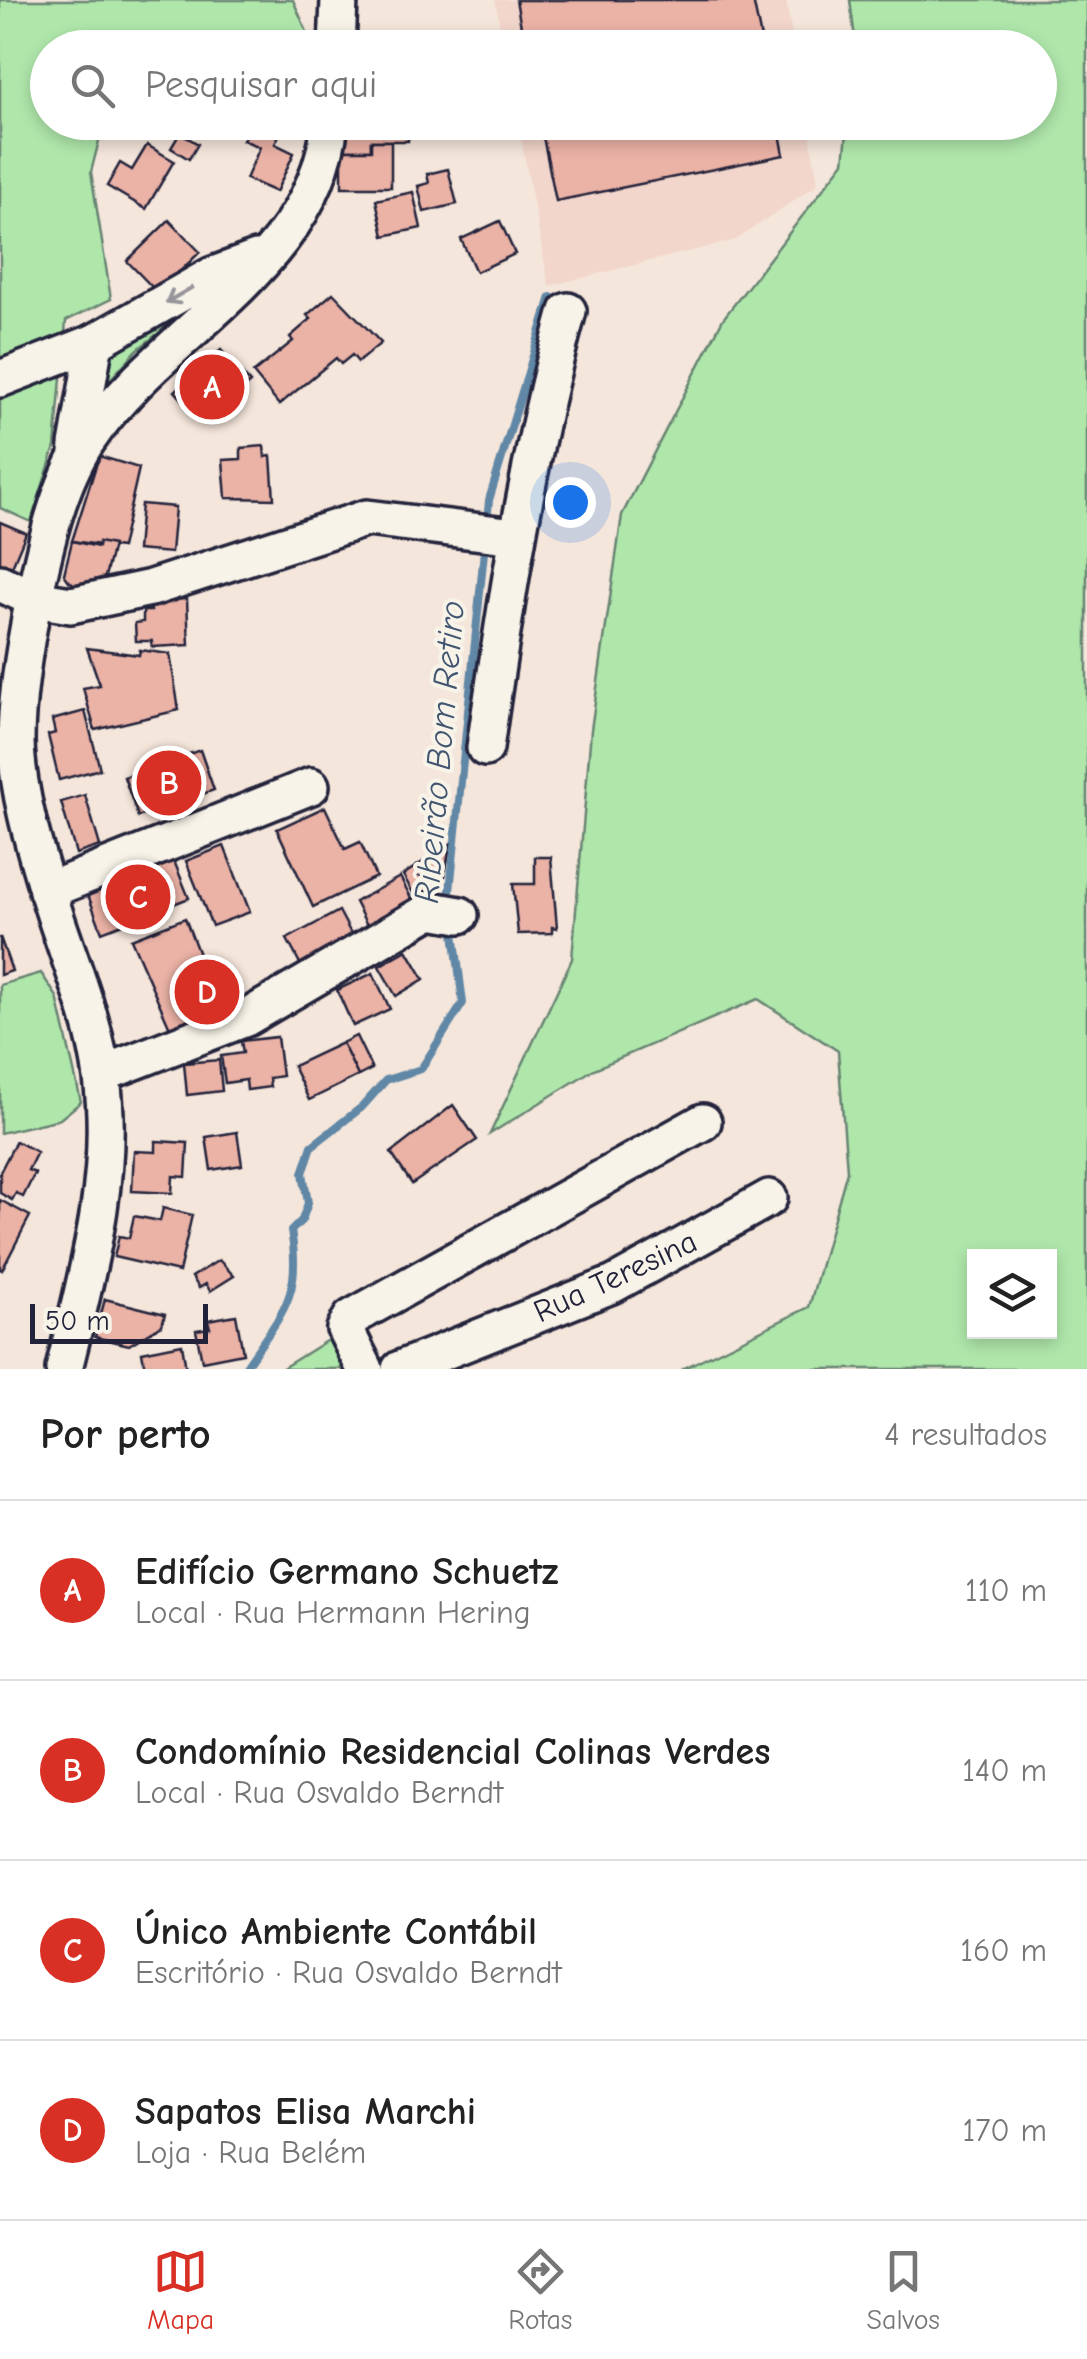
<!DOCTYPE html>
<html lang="pt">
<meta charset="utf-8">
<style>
:root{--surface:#fff;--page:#f6f6f6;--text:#222;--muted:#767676;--line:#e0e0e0;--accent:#d93025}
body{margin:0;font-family:"Comic Neue",sans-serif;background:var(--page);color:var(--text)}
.controls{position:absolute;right:30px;bottom:30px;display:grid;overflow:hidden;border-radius:0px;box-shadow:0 5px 15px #0003}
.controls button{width:90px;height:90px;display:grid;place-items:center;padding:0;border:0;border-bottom:2px solid var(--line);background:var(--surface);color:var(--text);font:50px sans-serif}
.scale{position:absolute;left:30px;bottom:25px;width:178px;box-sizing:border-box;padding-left:10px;border:5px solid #22223b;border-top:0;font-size:28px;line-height:35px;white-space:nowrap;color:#22223b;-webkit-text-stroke:8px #f7f3e8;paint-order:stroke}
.you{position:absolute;left:570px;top:502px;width:35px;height:35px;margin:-25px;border:8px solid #fff;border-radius:50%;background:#1a73e8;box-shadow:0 0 0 15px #1a73e833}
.badge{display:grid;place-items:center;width:65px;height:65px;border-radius:50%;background:var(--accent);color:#fff;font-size:32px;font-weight:700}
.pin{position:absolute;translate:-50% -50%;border:5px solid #fff;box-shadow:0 2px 10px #0006}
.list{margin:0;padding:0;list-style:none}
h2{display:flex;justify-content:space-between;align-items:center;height:130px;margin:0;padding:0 40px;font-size:42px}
h2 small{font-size:32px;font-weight:400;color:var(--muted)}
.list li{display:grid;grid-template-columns:65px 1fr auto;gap:30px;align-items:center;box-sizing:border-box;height:180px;padding:0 40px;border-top:2px solid var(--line)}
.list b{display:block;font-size:38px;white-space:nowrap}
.list p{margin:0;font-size:32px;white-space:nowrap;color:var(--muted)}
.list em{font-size:32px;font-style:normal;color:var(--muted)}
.icon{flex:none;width:55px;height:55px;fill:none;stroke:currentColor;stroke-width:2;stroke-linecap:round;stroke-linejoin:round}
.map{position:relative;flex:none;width:1087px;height:1369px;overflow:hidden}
.search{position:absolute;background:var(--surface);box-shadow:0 5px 15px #0003;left:30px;right:30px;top:30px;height:110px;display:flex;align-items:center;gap:25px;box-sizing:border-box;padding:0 35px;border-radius:55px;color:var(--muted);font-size:38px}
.sheet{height:850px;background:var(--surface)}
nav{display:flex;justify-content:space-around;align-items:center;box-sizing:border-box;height:140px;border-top:2px solid var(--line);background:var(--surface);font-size:28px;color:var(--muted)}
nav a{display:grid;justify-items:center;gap:5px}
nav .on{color:var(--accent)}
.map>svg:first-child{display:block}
</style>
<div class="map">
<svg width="1087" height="1369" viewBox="0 0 1087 1369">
<rect width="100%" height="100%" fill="#f5e6db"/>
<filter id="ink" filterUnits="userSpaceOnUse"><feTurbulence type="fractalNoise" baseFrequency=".01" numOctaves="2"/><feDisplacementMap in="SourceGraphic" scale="20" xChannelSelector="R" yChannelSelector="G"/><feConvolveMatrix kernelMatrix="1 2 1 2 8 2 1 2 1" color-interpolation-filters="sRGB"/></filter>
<g filter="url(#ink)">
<!-- built -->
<g fill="#f2d6cb">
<polygon points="495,0 786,0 794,47 504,47"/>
<polygon points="518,123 808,123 818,184 736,240 549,286"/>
</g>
<!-- green -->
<g fill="#afe7ab" stroke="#688473" stroke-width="2.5" fill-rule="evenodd">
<polygon points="0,0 293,0 307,32 303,47 48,48 48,122 121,123 101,133 91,172 111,299 66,321 55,447 31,522 0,508"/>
<path d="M850 0H1087V1369H682L809 1307 847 1171 838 1051 758 999 594 1069 490 1134 572 959 591 730 622 515 723 319 844 162 848 123 1040 122V48L856 47ZM974 1256H1050V1332H974Z"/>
<polygon points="217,287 137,350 105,385 98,349"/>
<polygon points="41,973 57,997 81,1102 60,1119 0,1133 0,985"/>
<polygon points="334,1336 354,1369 281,1369"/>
</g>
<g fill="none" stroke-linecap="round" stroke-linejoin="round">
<!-- stream -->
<g stroke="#6087a5" stroke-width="8">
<polyline points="487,523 489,500 551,297"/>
<polyline points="449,901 485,542"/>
<path d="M244 1369C280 1315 303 1298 291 1231L302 1220 308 1203 303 1173 312 1146 362 1107 386 1080 421 1069 463 1003 453 925"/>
</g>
</g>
<!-- building -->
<g fill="#ebb2a6" stroke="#22223b" stroke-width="2.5">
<polygon points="516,0 753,0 763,48 525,48"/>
<polygon points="236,122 285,122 275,144 294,153 276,192 246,179 260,147 243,140 249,128"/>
<polygon points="342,122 409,122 408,141 371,141 371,150 342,150"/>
<polygon points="540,122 778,122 784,155 556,201"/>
<polygon points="180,133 198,144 189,159 171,148"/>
<polygon points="371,141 391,141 391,187 342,187 342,150 371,150"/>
<polygon points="147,145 174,161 146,209 107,186 120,163 132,170"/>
<polygon points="448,169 457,204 424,212 418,186 429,183 427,174"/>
<polygon points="413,192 421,228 384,236 376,200"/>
<polygon points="169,220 200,252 158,293 127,261"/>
<polygon points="500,221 515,254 476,272 461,239"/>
<polygon points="333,293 381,343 358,362 352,355 341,364 336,358 279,405 253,373 293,341 290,337 311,319 307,315"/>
<polygon points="221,350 250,383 204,424 175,391"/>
<polygon points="264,446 265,457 271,456 274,499 226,498 223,460 241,459 241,448"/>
<polygon points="99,456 139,468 121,548 72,541"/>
<polygon points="141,504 175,507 171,553 137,550"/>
<polygon points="0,522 26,533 8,576 0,572"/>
<polygon points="72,541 98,547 99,542 113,545 105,577 76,585 69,581 64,574"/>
<polygon points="187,599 189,645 152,647 152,641 136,641 135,623 143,622 143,611 151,611 150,601"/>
<polygon points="87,648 139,655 140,650 170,654 179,710 95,730 83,688 100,685"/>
<polygon points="85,711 100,769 59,780 48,735 55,733 52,720"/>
<polygon points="200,750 214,790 138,817 124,777"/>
<polygon points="85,795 100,846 76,854 61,802"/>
<polygon points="325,807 345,849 360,842 376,877 313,907 277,829"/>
<polygon points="450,844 445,876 436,881 434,891 417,900 403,875"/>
<polygon points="224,846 250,912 212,926 186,861"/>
<polygon points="535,857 551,857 557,928 552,927 552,933 518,934 513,884 535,884"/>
<polygon points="174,861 189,898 102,932 88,895"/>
<polygon points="400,877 415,905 369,929 355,902"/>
<polygon points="339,911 356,943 304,971 287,939"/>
<polygon points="185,918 205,970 183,978 199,1017 170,1028 131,939"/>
<polygon points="0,937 12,971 0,975"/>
<polygon points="407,950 424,979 396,996 379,966"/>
<polygon points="215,968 229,1005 200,1016 186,979"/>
<polygon points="373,973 390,1009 353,1026 337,990"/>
<polygon points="356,1036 372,1069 358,1076 342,1043"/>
<polygon points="277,1037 282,1076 269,1078 270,1087 247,1090 246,1080 225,1083 221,1056 243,1053 241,1041"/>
<polygon points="342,1043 358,1076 309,1100 293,1066"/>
<polygon points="219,1060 222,1091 187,1095 184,1063"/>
<polygon points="453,1105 477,1140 412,1184 391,1153"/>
<polygon points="237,1132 242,1165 211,1170 206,1137"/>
<polygon points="16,1141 37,1152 28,1170 35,1173 23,1197 16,1193 12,1200 0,1193 0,1172"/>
<polygon points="156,1141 188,1143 186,1177 173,1176 172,1193 132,1191 134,1151 156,1152"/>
<polygon points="0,1200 30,1216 2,1270 0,1269"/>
<polygon points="163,1208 192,1215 179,1272 114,1257 119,1236 129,1238 134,1216 160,1221"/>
<polygon points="219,1260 234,1276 210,1291 206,1284 199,1288 192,1277"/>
<polygon points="105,1299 165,1314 162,1325 129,1345 95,1337"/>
<polygon points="236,1315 243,1353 202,1361 196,1330 210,1328 208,1320"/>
<polygon points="182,1344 186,1369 145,1369 142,1352"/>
</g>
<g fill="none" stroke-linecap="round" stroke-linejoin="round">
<!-- minor casing -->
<g stroke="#22223b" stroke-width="42">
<g id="minor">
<polyline points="337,48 339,0"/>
<polyline points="0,379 95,342 211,276 256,259"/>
<polyline points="77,445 95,342"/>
<polyline points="0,583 34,599 71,605 151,588 367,518 515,536"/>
<path d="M485 748C506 600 528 455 568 311"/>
<polyline points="47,891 311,786"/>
<polyline points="102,1074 246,1018 431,910 460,915"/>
<path d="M64 1369C87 1274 115 1176 102 1078 94 1012 65 952 47 889 33 843 17 789 16 741 16 695 25 643 34 598 45 546 58 486 87 441 161 330 316 267 330 122"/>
<polyline points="365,1369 345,1329 351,1318 703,1122"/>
<polyline points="400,1369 614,1284 769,1198"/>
</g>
</g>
<!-- minor -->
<use href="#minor" stroke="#f7f3e8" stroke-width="35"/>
</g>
<!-- one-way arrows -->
<defs><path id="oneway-shaft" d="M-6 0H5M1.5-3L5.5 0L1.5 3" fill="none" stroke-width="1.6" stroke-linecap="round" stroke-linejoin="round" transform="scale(2.5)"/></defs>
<use stroke="#97959a" href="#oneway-shaft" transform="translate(179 295) rotate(150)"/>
</g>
<g text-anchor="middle" stroke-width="8" stroke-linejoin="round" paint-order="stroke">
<!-- street labels -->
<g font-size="32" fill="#22223b" stroke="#f7f3e8">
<text transform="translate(615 1276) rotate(-25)" y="11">Rua Teresina</text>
</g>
<!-- water labels -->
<g font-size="35" font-style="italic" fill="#415570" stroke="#f7f3e8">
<text transform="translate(439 752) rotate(-85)" y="12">Ribeirão Bom Retiro</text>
</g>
</g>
</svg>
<div class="controls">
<button><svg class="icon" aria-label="layers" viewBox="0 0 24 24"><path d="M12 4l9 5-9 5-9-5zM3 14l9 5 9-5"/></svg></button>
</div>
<div class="scale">50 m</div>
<div class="you"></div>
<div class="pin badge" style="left:212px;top:387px">A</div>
<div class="pin badge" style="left:169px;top:783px">B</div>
<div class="pin badge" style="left:138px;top:897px">C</div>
<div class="pin badge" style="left:207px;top:992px">D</div>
<div class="search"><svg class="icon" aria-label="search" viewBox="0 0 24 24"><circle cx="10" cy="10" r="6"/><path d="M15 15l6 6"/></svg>Pesquisar aqui</div>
</div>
<section class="sheet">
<h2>Por perto<small>4 resultados</small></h2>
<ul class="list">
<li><span class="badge">A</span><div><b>Edifício Germano Schuetz</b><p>Local · Rua Hermann Hering</p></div><em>110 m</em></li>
<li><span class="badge">B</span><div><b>Condomínio Residencial Colinas Verdes</b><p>Local · Rua Osvaldo Berndt</p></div><em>140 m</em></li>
<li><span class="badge">C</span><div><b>Único Ambiente Contábil</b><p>Escritório · Rua Osvaldo Berndt</p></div><em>160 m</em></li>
<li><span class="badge">D</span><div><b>Sapatos Elisa Marchi</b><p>Loja · Rua Belém</p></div><em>170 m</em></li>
</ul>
</section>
<nav>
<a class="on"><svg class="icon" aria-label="map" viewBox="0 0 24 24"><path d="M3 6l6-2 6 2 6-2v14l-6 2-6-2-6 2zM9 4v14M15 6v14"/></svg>Mapa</a>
<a><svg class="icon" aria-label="directions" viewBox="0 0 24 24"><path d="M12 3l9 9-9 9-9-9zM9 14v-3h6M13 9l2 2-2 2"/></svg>Rotas</a>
<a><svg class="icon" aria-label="saved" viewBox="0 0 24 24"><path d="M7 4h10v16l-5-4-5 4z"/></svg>Salvos</a>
</nav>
